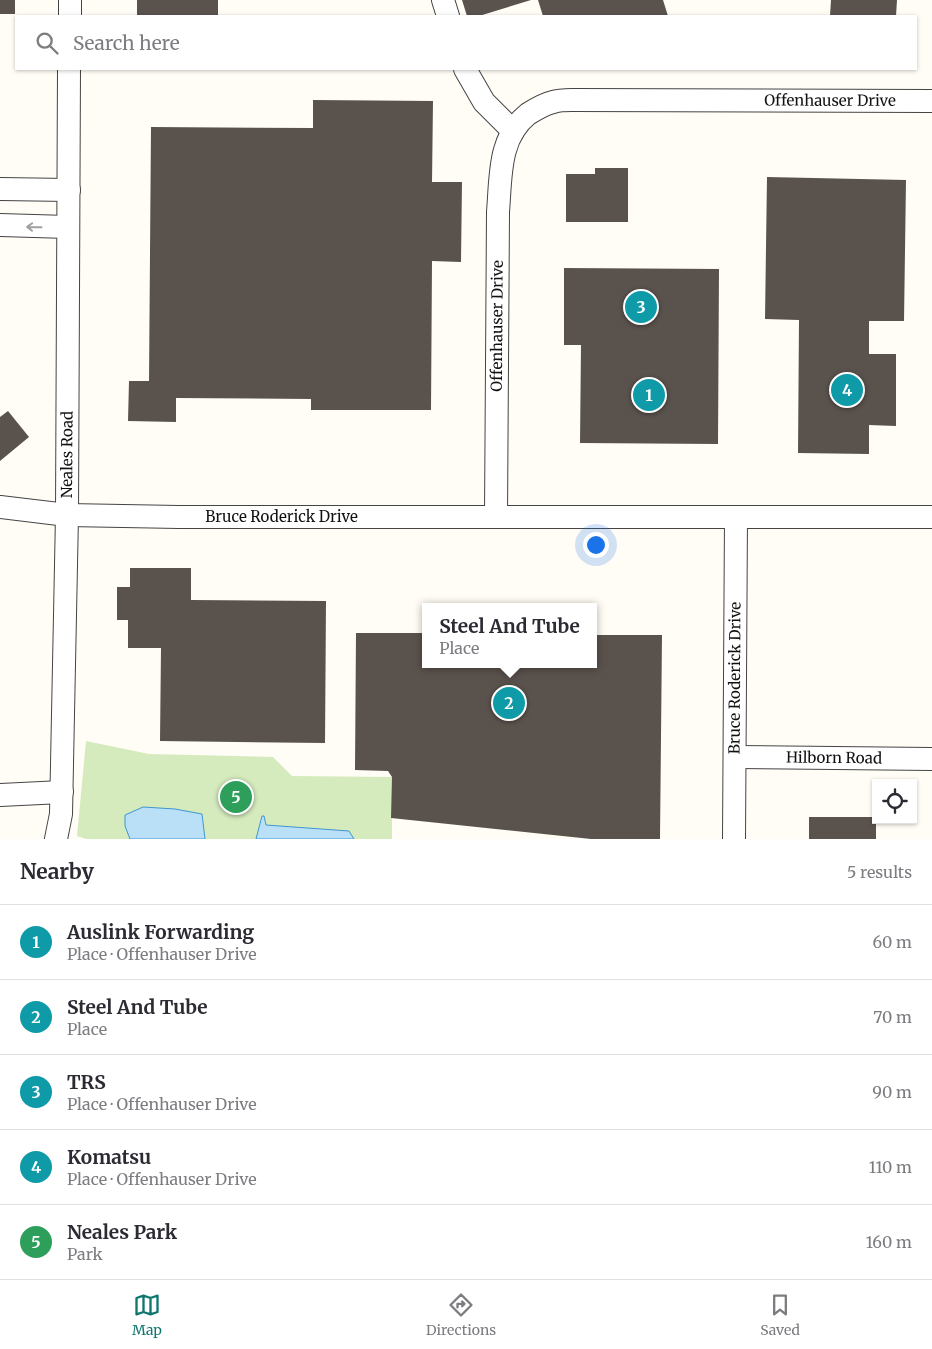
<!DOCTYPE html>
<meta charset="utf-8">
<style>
:root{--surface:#fff;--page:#f7f7f7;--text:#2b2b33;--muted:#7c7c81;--line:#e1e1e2;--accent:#0f766e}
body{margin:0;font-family:Merriweather,serif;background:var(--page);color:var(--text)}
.controls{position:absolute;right:15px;bottom:15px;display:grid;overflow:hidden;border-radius:0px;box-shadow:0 1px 4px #0004}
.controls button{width:45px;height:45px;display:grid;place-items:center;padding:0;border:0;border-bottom:1px solid var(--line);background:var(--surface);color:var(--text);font:25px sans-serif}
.you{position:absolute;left:595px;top:544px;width:18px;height:18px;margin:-12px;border:4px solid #fff;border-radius:50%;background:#1a73e8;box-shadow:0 0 0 8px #1a73e833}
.badge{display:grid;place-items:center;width:32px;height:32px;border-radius:50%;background:var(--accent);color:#fff;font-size:16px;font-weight:700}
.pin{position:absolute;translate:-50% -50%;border:2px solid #fff;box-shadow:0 1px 5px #0006}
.popup{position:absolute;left:422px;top:603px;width:175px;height:65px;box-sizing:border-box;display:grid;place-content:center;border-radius:0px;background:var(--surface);filter:drop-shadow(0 1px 4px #0005);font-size:16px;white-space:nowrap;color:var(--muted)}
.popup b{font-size:19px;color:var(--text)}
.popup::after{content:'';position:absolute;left:50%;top:100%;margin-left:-10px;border:10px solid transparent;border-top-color:var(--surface)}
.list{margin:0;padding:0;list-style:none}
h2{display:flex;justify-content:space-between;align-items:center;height:65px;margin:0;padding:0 20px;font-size:21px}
h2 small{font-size:16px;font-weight:400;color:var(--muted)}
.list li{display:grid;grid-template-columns:32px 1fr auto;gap:15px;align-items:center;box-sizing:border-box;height:75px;padding:0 20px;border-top:1px solid var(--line)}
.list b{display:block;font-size:19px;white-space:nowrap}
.list p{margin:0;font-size:16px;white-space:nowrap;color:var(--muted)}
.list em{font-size:16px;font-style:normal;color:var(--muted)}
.icon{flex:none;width:28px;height:28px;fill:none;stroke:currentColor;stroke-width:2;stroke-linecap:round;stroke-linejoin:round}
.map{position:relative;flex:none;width:932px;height:839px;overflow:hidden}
.search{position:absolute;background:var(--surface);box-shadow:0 1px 4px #0004;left:15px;right:15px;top:15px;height:55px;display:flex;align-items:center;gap:12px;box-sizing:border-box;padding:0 18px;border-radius:0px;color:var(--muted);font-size:19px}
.sheet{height:440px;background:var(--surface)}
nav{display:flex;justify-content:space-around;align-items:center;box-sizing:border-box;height:70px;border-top:1px solid var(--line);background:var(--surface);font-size:14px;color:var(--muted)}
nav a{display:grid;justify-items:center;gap:2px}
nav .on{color:var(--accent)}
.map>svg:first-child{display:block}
</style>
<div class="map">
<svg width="932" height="839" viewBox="0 0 932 839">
<rect width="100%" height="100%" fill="#fffdf5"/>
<!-- green -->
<polygon fill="#d5ebbd" points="86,741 149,754 273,757 292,776 392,777 392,839 86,839 77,836"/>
<!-- water -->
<g fill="#b9e0f7" stroke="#3f96cf">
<polygon points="143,807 175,809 202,814 205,839 130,839 125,826 125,815"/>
<polygon points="262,816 264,816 266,825 349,831 354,839 256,839"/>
</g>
<!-- building -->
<g fill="#5a524d">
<rect x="0" y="0" width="15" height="14"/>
<rect x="137" y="0" width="81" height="16"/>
<polygon points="462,0 531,0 479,16 467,16"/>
<polygon points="538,0 663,0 668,16 543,16"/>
<polygon points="831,0 897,0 896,16 830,16"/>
<polygon points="313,100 433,101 432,182 462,182 461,262 432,261 431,410 311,410 311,399 176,398 176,422 128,421 129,381 149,381 151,127 313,128"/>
<polygon points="595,168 628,168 628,222 566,222 566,174 595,174"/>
<polygon points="767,177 906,180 904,321 869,321 869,354 896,354 896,426 869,425 869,454 798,453 799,320 765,319"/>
<polygon points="564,268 719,269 718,444 580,443 581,345 564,345"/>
<polygon points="8,411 29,437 0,461 0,417"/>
<polygon points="130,568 191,568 191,600 326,601 325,743 160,741 161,648 128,648 128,620 117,620 117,587 130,587"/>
<polygon points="356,633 425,633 425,664 593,664 593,635 662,635 660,839 591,839 391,818 392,777 388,771 355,770"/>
<rect x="809" y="817" width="67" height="22"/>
</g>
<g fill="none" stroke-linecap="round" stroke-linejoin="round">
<!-- minor casing -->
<g stroke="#444" stroke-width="24">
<g id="minor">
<polyline points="443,0 448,16"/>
<polyline points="70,16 70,0"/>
<polyline points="465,69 484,102 513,131"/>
<polyline points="0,189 69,190"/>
<polyline points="0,225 68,227"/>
<path id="s1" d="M0 507 67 515 179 517H932"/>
<path id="s2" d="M496 517 498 212C501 177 498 138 528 114 536 109 544 104 553 102 559 100 566 100 572 100L932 101"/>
<path id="s3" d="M735 757 932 759"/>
<polyline points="0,795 62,792"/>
<path id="s4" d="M56 839 61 814 67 515 69 69"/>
<path id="s5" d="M734 839 736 517"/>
</g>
</g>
<!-- minor -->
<use href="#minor" stroke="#fff" stroke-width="22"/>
</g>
<!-- one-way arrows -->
<defs><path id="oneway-shaft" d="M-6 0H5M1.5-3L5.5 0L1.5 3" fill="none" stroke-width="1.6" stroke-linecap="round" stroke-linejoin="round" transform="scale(1.25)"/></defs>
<use stroke="#a0a0a0" href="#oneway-shaft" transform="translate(34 227) rotate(-179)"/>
<g text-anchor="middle" stroke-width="5" stroke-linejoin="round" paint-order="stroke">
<!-- street labels -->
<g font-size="15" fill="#111" stroke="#fff">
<text dy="5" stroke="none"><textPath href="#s2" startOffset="716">Offenhauser Drive</textPath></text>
<text dy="5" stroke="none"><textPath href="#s2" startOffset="191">Offenhauser Drive</textPath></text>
<text dy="5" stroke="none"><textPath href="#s4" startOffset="385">Neales Road</textPath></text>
<text dy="5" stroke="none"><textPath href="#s1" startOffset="282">Bruce Roderick Drive</textPath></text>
<text dy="5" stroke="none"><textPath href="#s5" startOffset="161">Bruce Roderick Drive</textPath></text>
<text dy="5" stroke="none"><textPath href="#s3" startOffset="99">Hilborn Road</textPath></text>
</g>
</g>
</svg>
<div class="controls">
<button><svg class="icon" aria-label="locate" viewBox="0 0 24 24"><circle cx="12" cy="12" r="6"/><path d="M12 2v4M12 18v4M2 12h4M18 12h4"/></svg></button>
</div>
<div class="you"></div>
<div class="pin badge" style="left:649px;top:395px;background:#0f9aa8">1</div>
<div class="pin badge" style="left:509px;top:703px;background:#0f9aa8">2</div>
<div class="popup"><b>Steel And Tube</b>Place</div>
<div class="pin badge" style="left:641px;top:307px;background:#0f9aa8">3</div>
<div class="pin badge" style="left:847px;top:390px;background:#0f9aa8">4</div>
<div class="pin badge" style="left:236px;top:797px;background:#2e9e5b">5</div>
<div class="search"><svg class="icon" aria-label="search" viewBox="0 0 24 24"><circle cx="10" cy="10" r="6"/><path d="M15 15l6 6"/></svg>Search here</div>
</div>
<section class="sheet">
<h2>Nearby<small>5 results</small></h2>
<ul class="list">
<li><span class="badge" style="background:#0f9aa8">1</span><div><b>Auslink Forwarding</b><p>Place · Offenhauser Drive</p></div><em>60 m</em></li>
<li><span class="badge" style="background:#0f9aa8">2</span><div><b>Steel And Tube</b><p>Place</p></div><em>70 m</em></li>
<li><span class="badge" style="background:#0f9aa8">3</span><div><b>TRS</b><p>Place · Offenhauser Drive</p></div><em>90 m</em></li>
<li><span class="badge" style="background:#0f9aa8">4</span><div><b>Komatsu</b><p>Place · Offenhauser Drive</p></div><em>110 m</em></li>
<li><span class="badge" style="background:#2e9e5b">5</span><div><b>Neales Park</b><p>Park</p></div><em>160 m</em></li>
</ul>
</section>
<nav>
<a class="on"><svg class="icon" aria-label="map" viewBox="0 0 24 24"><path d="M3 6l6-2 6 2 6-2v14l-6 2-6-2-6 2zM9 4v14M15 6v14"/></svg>Map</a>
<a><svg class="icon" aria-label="directions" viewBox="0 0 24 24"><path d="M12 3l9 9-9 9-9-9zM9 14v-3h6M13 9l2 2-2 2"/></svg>Directions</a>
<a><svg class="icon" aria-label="saved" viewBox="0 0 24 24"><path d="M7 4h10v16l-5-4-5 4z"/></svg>Saved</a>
</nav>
